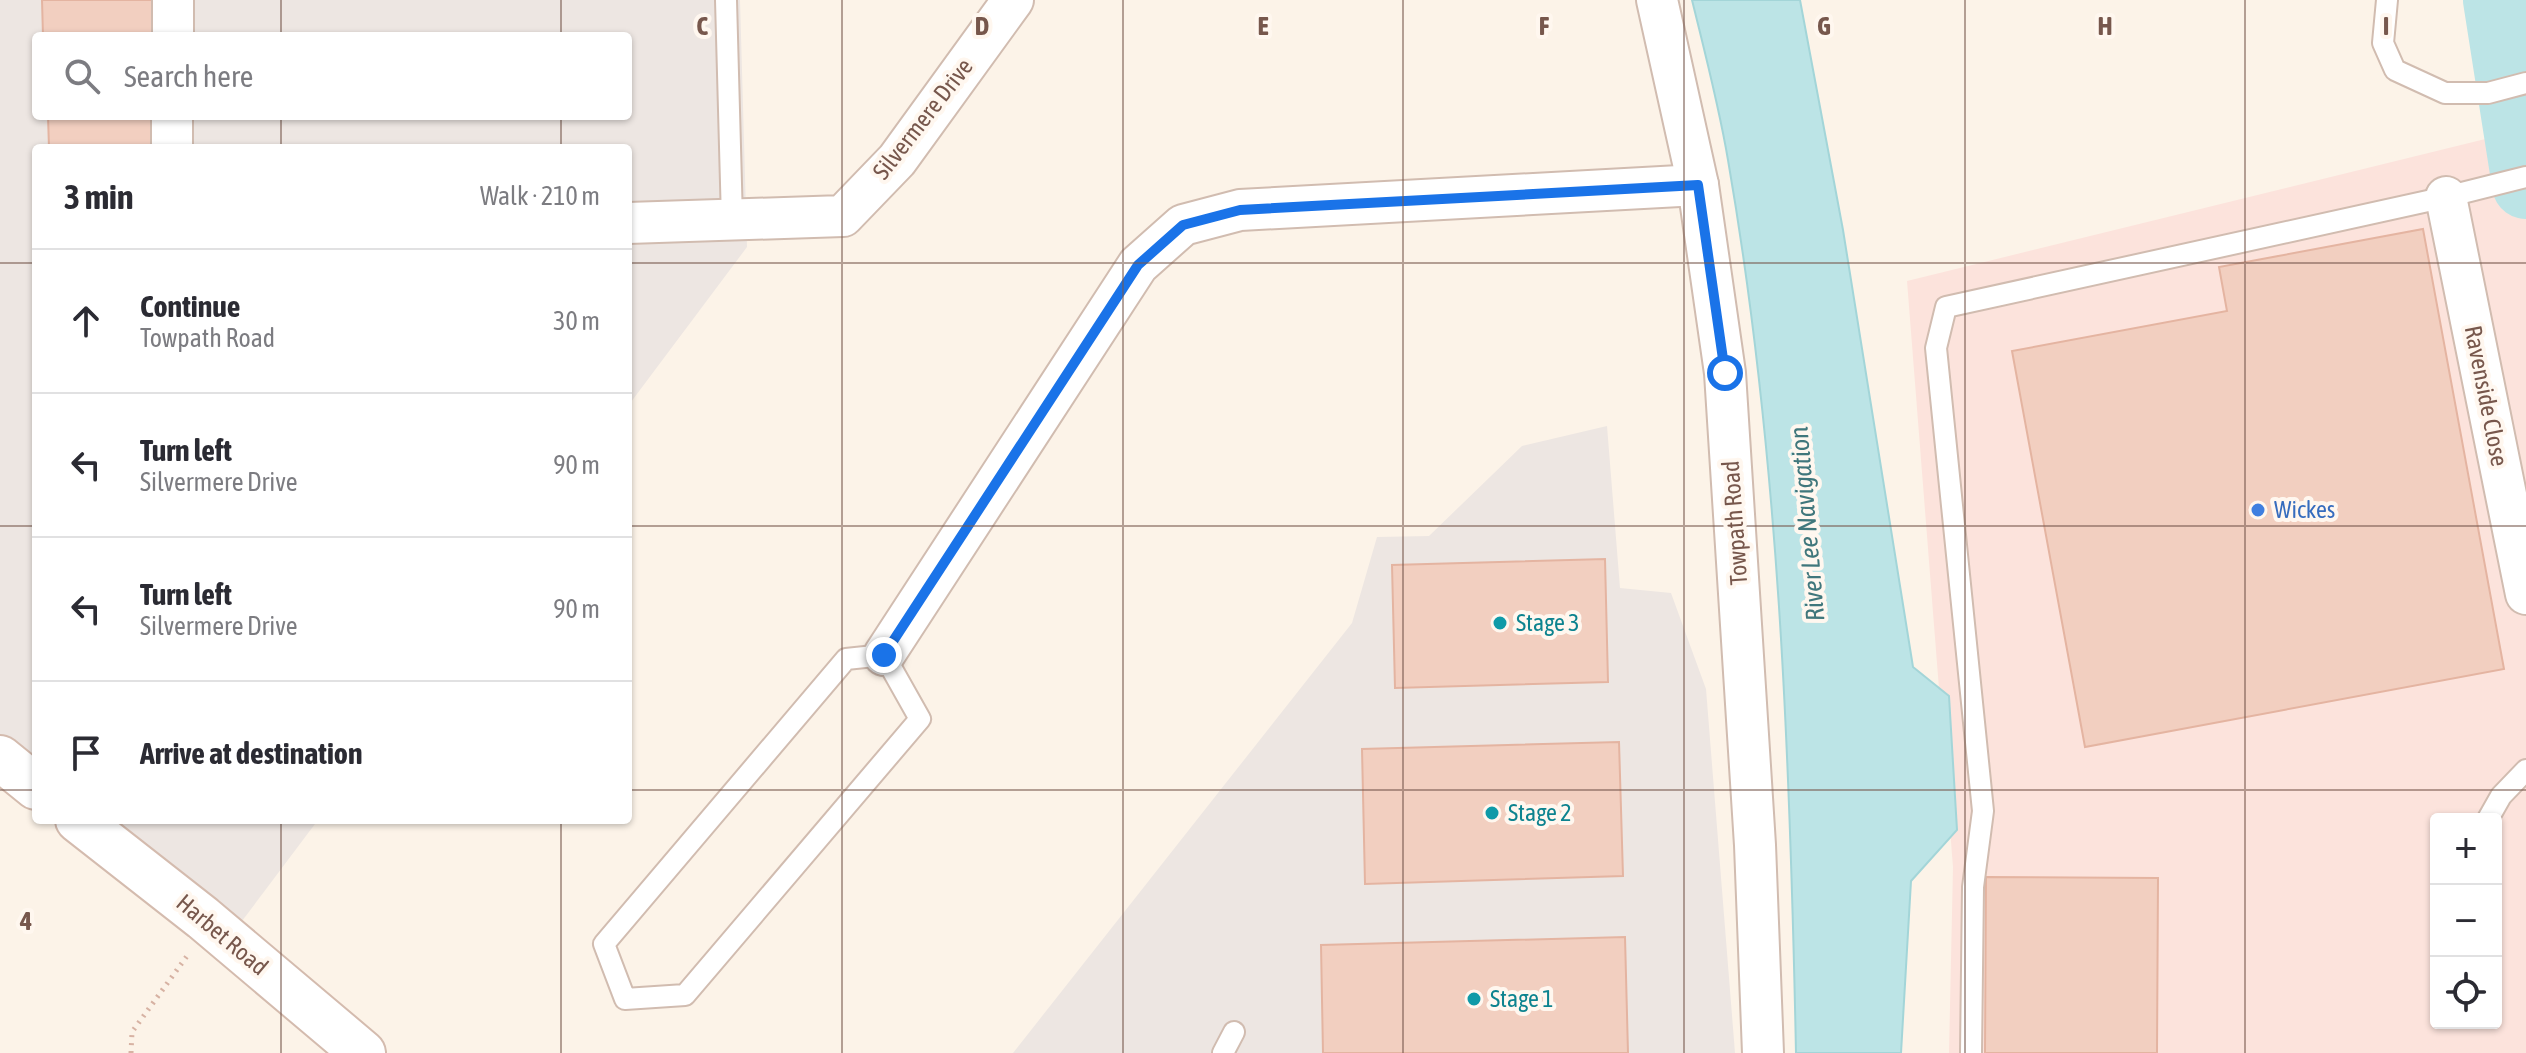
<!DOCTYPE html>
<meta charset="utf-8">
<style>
:root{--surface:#fff;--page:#f2f2f3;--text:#2b2b33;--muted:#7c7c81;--line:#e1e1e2}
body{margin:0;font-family:"Asap Condensed",sans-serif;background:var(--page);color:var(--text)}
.controls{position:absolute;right:24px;bottom:24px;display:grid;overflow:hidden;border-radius:8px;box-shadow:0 2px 6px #0004}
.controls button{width:72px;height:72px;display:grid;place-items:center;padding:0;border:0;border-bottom:2px solid var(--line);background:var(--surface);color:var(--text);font:40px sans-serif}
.stop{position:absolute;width:24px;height:24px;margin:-18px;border:6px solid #1a73e8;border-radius:50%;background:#fff}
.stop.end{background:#1a73e8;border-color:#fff;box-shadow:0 2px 8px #0008}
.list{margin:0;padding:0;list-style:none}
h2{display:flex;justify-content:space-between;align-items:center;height:104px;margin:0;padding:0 32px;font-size:34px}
h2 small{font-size:26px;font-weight:400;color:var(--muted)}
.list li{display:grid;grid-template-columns:52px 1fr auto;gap:24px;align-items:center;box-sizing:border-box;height:144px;padding:0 32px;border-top:2px solid var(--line)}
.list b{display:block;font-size:30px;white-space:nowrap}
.list p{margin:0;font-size:26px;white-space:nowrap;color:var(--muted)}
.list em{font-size:26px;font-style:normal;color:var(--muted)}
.icon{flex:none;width:44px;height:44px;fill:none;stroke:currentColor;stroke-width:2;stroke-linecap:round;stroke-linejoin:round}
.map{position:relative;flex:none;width:2526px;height:1053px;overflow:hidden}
.search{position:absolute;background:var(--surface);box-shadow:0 2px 6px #0004;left:32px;top:32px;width:600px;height:88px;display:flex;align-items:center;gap:20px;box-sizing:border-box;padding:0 28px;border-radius:8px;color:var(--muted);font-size:30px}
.panel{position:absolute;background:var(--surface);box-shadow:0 2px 6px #0004;left:32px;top:144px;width:600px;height:680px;border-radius:8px}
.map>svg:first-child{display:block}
</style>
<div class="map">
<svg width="2526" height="1053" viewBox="0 0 2526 1053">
<rect width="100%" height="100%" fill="#fcf3e8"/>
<!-- commercial -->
<path fill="#fce3dc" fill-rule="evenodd" d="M2526 129V1053H1949L1953 867 1907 281ZM2436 819H2496V1023H2436Z"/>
<!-- industrial -->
<g fill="#ede6e2" fill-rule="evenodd">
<path d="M0 0H740L747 247 628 406V148H36V764L0 737ZM36 36H628V116H36Z"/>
<polygon points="1607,426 1620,588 1671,593 1706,689 1735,1053 1013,1053 1352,623 1377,537 1429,536 1522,446"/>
<polygon points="110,820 318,820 242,921"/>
</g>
<!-- water -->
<path fill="#bce4e6" stroke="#a3d5d8" stroke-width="2" d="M1692 0H1800L1843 230 1913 667 1949 696 1957 830 1911 881 1901 1053H1796C1790 754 1779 455 1728 160 1719 106 1705 53 1692 0Z"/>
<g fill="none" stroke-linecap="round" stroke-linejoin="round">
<!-- river -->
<polyline stroke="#bce4e6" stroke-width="68" points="2497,0 2526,185"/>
</g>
<!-- building -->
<g fill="#f2cfc0" stroke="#e4b4a1" stroke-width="2">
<polygon points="42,0 158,0 160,36 43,36"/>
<polygon points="48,116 163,116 165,148 49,148"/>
<polygon points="2423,229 2504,669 2085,747 2012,351 2227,311 2219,267"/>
<polygon points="1605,559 1608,682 1395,688 1392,565"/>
<polygon points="1619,742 1623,876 1365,884 1362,749"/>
<polygon points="1986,877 2158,878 2157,1053 1985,1053"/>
<polygon points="1625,937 1628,1053 1323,1053 1321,945"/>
</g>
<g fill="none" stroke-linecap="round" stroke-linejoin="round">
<!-- lane casing -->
<g stroke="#d1bcb0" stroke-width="24">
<g id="lane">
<polyline points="726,0 732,220"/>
<polyline points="2387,0 2383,43 2395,70 2445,93 2488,93 2526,83"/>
<polygon points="884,655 920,719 685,995 625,999 604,944 846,659"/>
<polyline points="2488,819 2501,796 2526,770"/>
<polyline points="1223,1053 1234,1032"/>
<polyline points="1971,1053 1973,887 1983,811 1936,348 1946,307 2446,197 2526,177"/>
</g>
</g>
<!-- street casing -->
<g stroke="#d1bcb0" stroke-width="44">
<g id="street">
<polyline points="1657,0 1698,185 1725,373 1755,845 1763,1053"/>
<polyline points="173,36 173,0"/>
<polyline points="172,116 172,148"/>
<polyline points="2446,197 2526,594"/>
<polyline points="628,223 843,216 897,160 1013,0"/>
<polyline points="884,655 1138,265 1183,225 1240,210 1698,185"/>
</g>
</g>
<!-- secondary casing -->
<g stroke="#d4bbae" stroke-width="48">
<g id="secondary">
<polyline points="0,758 36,787"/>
<polyline points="78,820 203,918 363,1053"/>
</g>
</g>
<!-- path -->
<polyline stroke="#d7b2a3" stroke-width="5" stroke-dasharray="2 6" stroke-linecap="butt" points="131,1053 132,1032 187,956"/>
<!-- lane -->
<use href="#lane" stroke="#fff" stroke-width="20"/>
<!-- street -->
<use href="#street" stroke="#fff" stroke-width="40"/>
<!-- secondary -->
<use href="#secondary" stroke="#fff" stroke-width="44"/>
</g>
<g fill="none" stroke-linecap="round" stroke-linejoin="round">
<!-- route -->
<polyline stroke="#1a73e8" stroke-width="10" points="884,655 1138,265 1183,225 1240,210 1698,185 1725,373"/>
</g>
<!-- grid -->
<path fill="none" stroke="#77574c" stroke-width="2" stroke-opacity="0.55" d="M281 0V36M561 0V36M842 0V1053M1123 0V1053M1403 0V1053M1684 0V1053M1965 0V1053M2245 0V1053M281 116V148M561 116V148M0 263H36M628 263H2526M0 526H36M628 526H2526M0 790H36M628 790H2526M281 820V1053M561 820V1053"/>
<!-- markers -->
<circle fill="#3f7fe0" stroke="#fff7ef" stroke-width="3" cx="2258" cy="510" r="8"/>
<g fill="#0f9aa8" stroke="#fff7ef" stroke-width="3">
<circle cx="1500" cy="623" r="8"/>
<circle cx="1492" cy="813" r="8"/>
<circle cx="1474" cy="999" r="8"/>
</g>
<g text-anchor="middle" stroke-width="8" stroke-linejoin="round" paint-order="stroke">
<!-- street labels -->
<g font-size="24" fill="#77574c" stroke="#fff7ef">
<text transform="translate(923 119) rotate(-52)" y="8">Silvermere Drive</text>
<text transform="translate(2486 396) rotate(79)" y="8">Ravenside Close</text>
<text transform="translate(1735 523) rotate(-94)" y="8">Towpath Road</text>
<text transform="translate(222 935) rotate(40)" y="8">Harbet Road</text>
</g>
<!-- shop labels -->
<g font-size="24" fill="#366cbe" stroke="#fff7ef" text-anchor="start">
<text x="2274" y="518">Wickes</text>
</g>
<!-- culture labels -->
<g font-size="24" fill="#0d838f" stroke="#fff7ef" text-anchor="start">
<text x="1516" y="631">Stage 3</text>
<text x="1508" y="821">Stage 2</text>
<text x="1490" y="1007">Stage 1</text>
</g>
<!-- water labels -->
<g font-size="26" font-style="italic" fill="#40777c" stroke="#fff7ef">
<text transform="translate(1807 524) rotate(-95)" y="9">River Lee Navigation</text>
</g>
</g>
<g font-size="26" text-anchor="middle" font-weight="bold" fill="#77574c" stroke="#fff7ef" stroke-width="8" stroke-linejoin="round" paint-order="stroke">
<text x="702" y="35">C</text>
<text x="982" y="35">D</text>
<text x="1263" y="35">E</text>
<text x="1544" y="35">F</text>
<text x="1824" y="35">G</text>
<text x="2105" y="35">H</text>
<text x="2386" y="35">I</text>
<text x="26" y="930">4</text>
</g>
</svg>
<div class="controls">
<button>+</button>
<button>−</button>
<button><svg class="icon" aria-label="locate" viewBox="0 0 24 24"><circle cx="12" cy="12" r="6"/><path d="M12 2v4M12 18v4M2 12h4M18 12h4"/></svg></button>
</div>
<div class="stop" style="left:1725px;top:373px"></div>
<div class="stop end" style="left:884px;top:655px"></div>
<div class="search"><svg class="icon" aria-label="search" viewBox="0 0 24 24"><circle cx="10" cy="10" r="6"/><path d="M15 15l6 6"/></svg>Search here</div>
<section class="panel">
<h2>3 min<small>Walk · 210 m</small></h2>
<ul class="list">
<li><svg class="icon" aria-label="ahead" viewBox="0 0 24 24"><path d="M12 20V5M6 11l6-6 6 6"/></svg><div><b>Continue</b><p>Towpath Road</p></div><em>30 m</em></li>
<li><svg class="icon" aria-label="left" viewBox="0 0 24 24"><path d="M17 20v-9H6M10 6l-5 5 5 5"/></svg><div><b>Turn left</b><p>Silvermere Drive</p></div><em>90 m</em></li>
<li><svg class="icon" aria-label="left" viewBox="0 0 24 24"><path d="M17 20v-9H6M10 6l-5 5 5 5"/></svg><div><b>Turn left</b><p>Silvermere Drive</p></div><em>90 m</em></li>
<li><svg class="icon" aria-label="arrive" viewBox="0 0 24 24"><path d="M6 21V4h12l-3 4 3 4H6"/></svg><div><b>Arrive at destination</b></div></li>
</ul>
</section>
</div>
